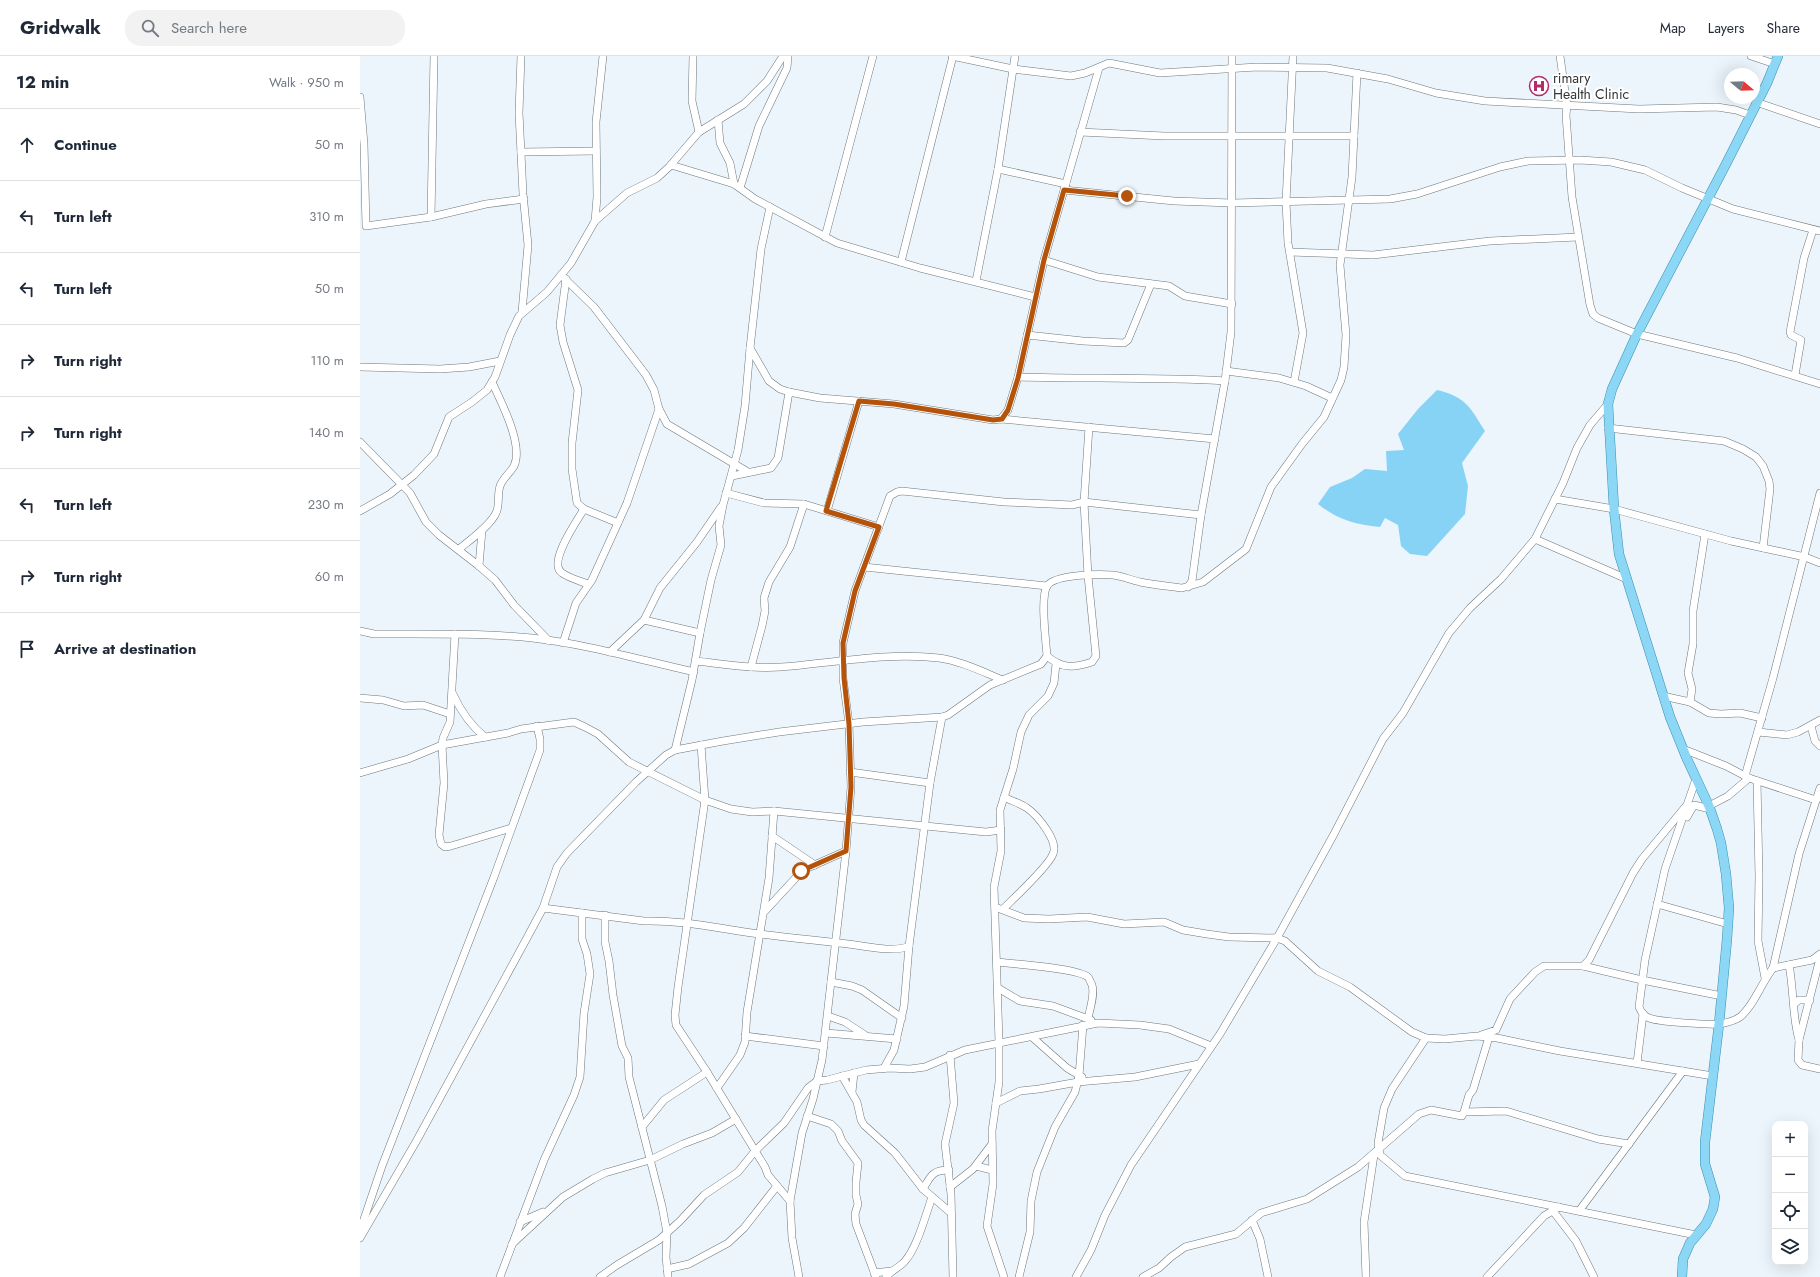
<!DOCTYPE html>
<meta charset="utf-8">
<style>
:root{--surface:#fff;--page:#f2f2f3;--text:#1f2937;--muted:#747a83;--line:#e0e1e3}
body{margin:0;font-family:Jost,sans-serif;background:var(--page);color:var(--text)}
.controls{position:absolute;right:12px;bottom:12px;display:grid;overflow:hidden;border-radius:8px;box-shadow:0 4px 16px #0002}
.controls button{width:36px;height:36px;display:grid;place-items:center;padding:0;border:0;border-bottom:1px solid var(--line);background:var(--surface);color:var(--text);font:20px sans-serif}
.compass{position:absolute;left:1364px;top:12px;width:36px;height:36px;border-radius:50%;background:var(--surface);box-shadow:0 4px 16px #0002;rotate:109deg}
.stop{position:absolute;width:12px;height:12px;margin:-9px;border:3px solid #b45309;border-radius:50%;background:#fff}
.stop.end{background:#b45309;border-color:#fff;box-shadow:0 1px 4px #0008}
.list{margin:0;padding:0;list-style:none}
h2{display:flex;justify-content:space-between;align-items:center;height:52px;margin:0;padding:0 16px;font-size:17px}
h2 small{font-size:13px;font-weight:400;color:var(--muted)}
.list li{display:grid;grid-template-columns:26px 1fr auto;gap:12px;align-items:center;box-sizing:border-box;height:72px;padding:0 16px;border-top:1px solid var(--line)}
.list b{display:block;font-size:15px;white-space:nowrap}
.list em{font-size:13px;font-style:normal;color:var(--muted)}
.icon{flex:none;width:22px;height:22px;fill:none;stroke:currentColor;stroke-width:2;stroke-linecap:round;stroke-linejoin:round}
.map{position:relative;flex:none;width:1460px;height:1221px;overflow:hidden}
header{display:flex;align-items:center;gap:24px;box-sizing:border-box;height:56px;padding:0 20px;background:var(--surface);border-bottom:1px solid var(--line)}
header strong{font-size:19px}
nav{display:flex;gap:22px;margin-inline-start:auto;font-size:14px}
.search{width:280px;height:36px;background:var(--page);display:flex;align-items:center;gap:10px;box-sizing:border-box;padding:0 14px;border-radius:16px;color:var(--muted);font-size:15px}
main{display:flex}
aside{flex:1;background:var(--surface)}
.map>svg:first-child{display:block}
</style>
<header>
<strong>Gridwalk</strong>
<div class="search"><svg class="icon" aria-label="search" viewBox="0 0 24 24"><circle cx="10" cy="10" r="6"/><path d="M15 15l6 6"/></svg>Search here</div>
<nav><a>Map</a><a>Layers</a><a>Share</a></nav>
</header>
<main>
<aside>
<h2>12 min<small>Walk · 950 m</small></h2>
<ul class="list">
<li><svg class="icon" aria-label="ahead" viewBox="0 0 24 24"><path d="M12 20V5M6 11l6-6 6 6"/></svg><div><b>Continue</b></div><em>50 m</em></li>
<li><svg class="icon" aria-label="left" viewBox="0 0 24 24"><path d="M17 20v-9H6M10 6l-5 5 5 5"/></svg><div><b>Turn left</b></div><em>310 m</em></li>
<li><svg class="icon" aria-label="left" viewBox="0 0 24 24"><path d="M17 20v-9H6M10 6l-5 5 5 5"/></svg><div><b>Turn left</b></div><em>50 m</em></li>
<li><svg class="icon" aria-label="right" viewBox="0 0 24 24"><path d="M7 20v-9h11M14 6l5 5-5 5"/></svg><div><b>Turn right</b></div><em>110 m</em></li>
<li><svg class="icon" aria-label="right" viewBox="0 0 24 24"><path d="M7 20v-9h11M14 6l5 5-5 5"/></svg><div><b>Turn right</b></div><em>140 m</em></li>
<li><svg class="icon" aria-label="left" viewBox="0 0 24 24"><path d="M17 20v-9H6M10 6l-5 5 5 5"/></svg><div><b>Turn left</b></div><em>230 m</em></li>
<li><svg class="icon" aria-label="right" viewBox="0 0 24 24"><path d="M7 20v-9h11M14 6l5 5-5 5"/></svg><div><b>Turn right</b></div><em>60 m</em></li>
<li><svg class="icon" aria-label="arrive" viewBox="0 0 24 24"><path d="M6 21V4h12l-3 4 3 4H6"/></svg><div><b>Arrive at destination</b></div></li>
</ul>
</aside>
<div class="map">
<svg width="1460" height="1221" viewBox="0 0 1460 1221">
<rect width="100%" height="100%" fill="#ebf5fb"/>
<!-- water -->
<path fill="#87d3f6" d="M1077 334C1106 341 1110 351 1125 375L1102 407 1108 430 1105 458 1067 500 1050 498 1041 490 1038 469 1025 462 1020 471C994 468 978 464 958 448L970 431 992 422 1005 413 1027 415 1026 395 1044 394 1038 378 1058 353Z"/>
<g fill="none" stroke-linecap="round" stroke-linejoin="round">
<!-- minor casing -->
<g stroke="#6e777c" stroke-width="8">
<g id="minor">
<polyline points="74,0 71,161 126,148 164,143"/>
<polyline points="161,0 159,57 163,138 168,189 162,256"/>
<polyline points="333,0 332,45 339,76"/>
<polyline points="592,0 653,13 711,20 725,17 749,7 800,17 897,11 967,12 1028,23 1076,37 1125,45 1279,53 1357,51 1376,54 1390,59"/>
<polyline points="933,0 926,146 928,187 943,277 934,326"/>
<polyline points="1200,0 1207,50 1206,59 1212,141 1230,249 1233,258 1238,262 1277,278 1377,302 1460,328"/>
<polyline points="1391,0 1415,8"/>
<polyline points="0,41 4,88 6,170 71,161"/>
<polyline points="1396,46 1460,68"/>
<polyline points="358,64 360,87 370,107 374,128"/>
<polyline points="720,76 804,80 994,80"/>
<polyline points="161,96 236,95"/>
<polyline points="311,109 374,128 395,143 477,187 560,212 675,241"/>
<polyline points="638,113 706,128"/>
<polyline points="380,132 399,70 427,12 428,0"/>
<polyline points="704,134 814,145 872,147 1030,143 1057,138 1140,111 1168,105 1220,104 1251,106 1285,114 1322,132 1373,153 1460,175"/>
<polyline points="410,151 401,193 390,292 409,325 420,333 429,336 460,342 534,348 633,364 641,363 855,383"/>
<polyline points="235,165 237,141 236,66 243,0"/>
<polyline points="465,181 513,0"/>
<polyline points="930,196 1013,199 1130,185 1218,181"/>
<polyline points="684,204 738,221 809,230 825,240 872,248"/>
<polyline points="541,206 593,0"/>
<polyline points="201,219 234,251 286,319 294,334 299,353 307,368 388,416"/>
<polyline points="206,223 200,269 203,286 218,334 212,387 212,413 217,447 224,453 258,467"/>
<polyline points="616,225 638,113 655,0"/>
<polyline points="667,279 723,285 764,287 768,284 791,228"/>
<polyline points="0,311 80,313 109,311 140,305"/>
<polyline points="866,315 919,322 946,330 972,342"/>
<polyline points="1435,319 1441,284 1431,279 1430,276 1444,202 1453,174"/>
<path d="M658 321C727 323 796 321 865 325"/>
<polyline points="641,363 648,354 658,321 684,204 739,12"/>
<polyline points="1248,372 1364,385 1383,393 1396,401 1403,410 1409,425 1410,433 1403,492"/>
<polyline points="0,386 50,437 66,466 79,479 119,510 135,524 154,549 189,585"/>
<polyline points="372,420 411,412 418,402 429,336"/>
<polyline points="366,437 404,447 444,448 519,471"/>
<polyline points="1195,443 1254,453 1371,485 1445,501 1460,507"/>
<path d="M224 453C217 465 187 507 202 517 209 522 220 525 228 528"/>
<polyline points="0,455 30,438 54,419 74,398 89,361 112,346 127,334 135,321 150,279 159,260 187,236 211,207 235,165 267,137 297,122 309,111 339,76 384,48 407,25 423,0"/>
<polyline points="467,455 499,345"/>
<polyline points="1175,483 1267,523"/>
<path d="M99 493C110 484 130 470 136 457 140 450 137 439 140 430 143 422 150 417 154 410 164 389 141 346 132 326"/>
<polyline points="119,510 122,474"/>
<polyline points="504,511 687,530"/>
<polyline points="828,531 832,525 841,459 865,325 871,276 872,0"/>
<polyline points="284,564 340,577"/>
<path d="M0 575 14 578C66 578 120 577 172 582 227 588 280 604 334 616"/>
<polyline points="95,578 90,666 83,682 82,689 84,727 79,779 81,788 85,791 91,790 151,772"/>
<polyline points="203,587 216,547 232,524 267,447 299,353"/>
<polyline points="250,596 284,564 300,532 337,486 361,451"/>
<path d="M687 600C702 613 714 612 732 606L736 600 728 520 724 446 729 371"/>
<path d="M336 605C364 608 392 613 421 611 473 607 527 596 579 602 601 605 623 616 643 624"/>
<polyline points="391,611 402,570 405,555 404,542 409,526 430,491 444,448"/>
<path d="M93 638C101 656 110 669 125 681"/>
<polyline points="1303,640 1330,646 1349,657 1361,658 1380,657 1402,662"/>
<polyline points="0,642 23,644 44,650 63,649 90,658"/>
<polyline points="1330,646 1332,633 1328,617 1333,588 1333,555 1345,478"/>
<polyline points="1451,670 1455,685 1460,690"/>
<polyline points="1398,676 1427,679 1438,676 1460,664"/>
<polyline points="341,689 345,744 318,931 315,959 316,969 347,1016 405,1111 408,1119 430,1145"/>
<polyline points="1323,693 1366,710 1389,722 1456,744 1459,741"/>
<polyline points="315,694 332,624 340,577 351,524 361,489 359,470 363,449 378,394 385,350 390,292"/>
<polyline points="490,716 570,727"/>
<polyline points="0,717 48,703 82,689 148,677 161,673 214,666 225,671 238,678 269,706 345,744 371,753 392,756 414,755 626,776 641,774"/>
<polyline points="1385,720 1413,622 1460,437"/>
<path d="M1336 723 1305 813 1285 904 1279 951C1281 956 1284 960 1289 962 1299 966 1350 969 1360 968 1365 967 1376 964 1380 961 1393 951 1402 926 1413 912L1439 798 1460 732"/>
<polyline points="1397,725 1399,820 1398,885 1405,922"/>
<polyline points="1349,750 1368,740 1389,722"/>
<polyline points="1327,761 1334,749 1350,753"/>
<polyline points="412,780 455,809"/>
<polyline points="1297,848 1368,868"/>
<polyline points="635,851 664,862 689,863 727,861 764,868 804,866 823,874 847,878 869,881 917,882 925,885 958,915 990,931 1052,976 1066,982 1085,983 1117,980 1137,982 1200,995 1353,1020"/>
<path d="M183 852 284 865C318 864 352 871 385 876 419 881 454 884 488 888 504 890 535 897 549 890"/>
<path d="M643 853C654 842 688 811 693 798 699 785 677 759 667 752 660 747 651 745 644 741"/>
<polyline points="405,855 443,814 486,795"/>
<polyline points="245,859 245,886 249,905 253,939 262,990 268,1002 269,1021 302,1150 307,1177 306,1201 308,1221"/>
<polyline points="1460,902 1439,984 1438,1004 1442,1009 1460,1013"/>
<path d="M637 906C653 908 718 912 728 921 729 922 731 927 732 929 735 938 730 953 728 962"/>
<path d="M1429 909C1434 934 1432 960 1439 984"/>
<polyline points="1223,910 1282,924 1362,940"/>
<polyline points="1413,912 1452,904 1460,898"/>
<polyline points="471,926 492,930 502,934 542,962"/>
<polyline points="638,932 660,945 693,950 731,964"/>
<polyline points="1434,948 1439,944 1450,944"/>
<polyline points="468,960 485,966 505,979"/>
<polyline points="466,977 537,983"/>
<polyline points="1121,979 1136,974 1150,943 1175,916 1184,910 1223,910 1229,904 1273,817 1282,803 1326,750"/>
<polyline points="385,980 464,990"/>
<polyline points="672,981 707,1012 722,1021"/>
<polyline points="1066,982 1032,1033 1024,1052 1018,1087 1020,1099 1045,1120 1336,1179"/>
<polyline points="590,999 594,1047 585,1088 591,1138 593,1221"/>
<polyline points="1277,1007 1283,958"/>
<polyline points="524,1012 534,994 544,950 549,890 570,727 582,661"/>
<polyline points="482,1020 497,1046 501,1064 504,1069 535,1097 563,1133 591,1157"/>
<polyline points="357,1032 380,999 385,986 387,956 409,822 414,755"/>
<polyline points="492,1036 494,1017"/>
<polyline points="636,1047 660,1035 679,1033 718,1026 775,1021 839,1008"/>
<polyline points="1104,1056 1109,1039 1113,1034 1129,981"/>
<polyline points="447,1060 471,1068 478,1075 482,1085 498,1107 496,1126 496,1139 498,1148 495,1158 496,1168 516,1221"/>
<polyline points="282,1071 304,1044 347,1016"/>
<polyline points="616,1110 632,1114"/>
<polyline points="590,1131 613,1113 632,1088"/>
<path d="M563 1133C571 1120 572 1114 589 1114"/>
<polyline points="1193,1155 1216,1185 1234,1221"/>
<polyline points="1219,1155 1323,1015"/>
<polyline points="892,1164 900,1183 908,1221"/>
<polyline points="160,1166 183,1156"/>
<polyline points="0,1175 22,1110 134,821 180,694 180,683 177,670"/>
<path d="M0 1182 57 1084 168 880 183 852 197 811 207 797 276 726 306 699 315 694 363 685 419 676 503 666 582 661 588 659 630 629 681 608 687 600C686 585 680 542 687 530 695 518 739 518 753 519 762 520 771 524 780 526 794 529 808 530 822 532L843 526 886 493 911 431 942 388 964 361 981 324 984 311 986 279 980 209 992 121 997 17"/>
<polyline points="152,1188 203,1141 233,1123 245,1117 290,1104 323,1088 352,1077 376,1063"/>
<polyline points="307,1213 329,1208 368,1187 384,1172 417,1130"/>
<polyline points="514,1217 531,1215"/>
<polyline points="140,1221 184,1104 214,1039 220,1021 224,957 230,918 227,898 222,883 222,857"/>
<polyline points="240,1221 257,1209 299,1184 320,1165 344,1139 378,1116 395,1095 424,1067 448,1032 457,1025 467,1024 506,1014 530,1012 550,1013 565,1011 605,994 738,967 780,969 809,973 851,990"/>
<polyline points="439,1221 432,1182 430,1145 442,1077 453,1043 462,1004 486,795 491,731 489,668 483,622 483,587 495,535 530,440 537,436 542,435 644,446 712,449 724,446 841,459"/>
<path d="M526 1221C532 1214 540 1211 545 1205 557 1192 566 1158 572 1141"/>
<polyline points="644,1221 627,1170 633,1128 632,1075 639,1026 639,986 634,831 641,795 640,754 653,713 661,676 669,659 688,640 694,627 696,608"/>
<polyline points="659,1221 670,1176 671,1145 677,1116 695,1071 715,1036 719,1020 723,969"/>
<polyline points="716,1221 731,1194 745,1159 771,1109 860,978 917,882 974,778 1023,683 1043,657 1089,577 1110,552 1141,523 1175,483 1203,427 1217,392 1230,369 1248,348"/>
<polyline points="783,1221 799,1212 811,1201 825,1191 876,1178 901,1157 947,1143 998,1111 1059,1058 1071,1054 1102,1060 1104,1056 1146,1055 1238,1083 1269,1088"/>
<polyline points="1006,1221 1004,1166 1014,1099"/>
<polyline points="1127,1221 1184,1160 1199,1151"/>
</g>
</g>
<!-- major casing -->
<g stroke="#3b8eaf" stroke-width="10">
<polyline id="major" points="1322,1221 1323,1203 1330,1187 1346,1168 1353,1153 1355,1141 1345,1108 1345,1086 1359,968 1367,883 1369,852 1366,818 1361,787 1357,773 1349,750 1327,703 1310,661 1259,498 1254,453 1248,348 1252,333 1277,278 1366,108 1407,27 1418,0"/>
</g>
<!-- minor -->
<use href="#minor" stroke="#fff" stroke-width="7"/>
<!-- major -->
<use href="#major" stroke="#8cd7f5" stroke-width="9"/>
</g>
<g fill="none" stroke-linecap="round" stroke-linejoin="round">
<!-- route -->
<polyline stroke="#b45309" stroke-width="5" points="441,815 486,795 491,731 489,668 484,622 483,587 495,535 519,471 466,455 499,345 534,348 633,364 642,363 648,354 658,322 684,204 704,134 767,140"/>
</g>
<!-- icons -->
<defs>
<g id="hospital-ring" transform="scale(1)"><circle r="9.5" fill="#fff" stroke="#b42b6a" stroke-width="1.5"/><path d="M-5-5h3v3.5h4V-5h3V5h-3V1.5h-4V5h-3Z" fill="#b42b6a"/></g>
</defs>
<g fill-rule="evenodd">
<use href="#hospital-ring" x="1179" y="30"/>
</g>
<g text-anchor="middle" stroke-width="4" stroke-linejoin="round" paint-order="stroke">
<!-- poi labels -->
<g font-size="14" fill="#323638" stroke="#fff" text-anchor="start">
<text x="1193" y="27">rimary<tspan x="1193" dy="16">Health Clinic</tspan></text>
</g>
</g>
</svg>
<div class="controls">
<button>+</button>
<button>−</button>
<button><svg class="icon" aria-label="locate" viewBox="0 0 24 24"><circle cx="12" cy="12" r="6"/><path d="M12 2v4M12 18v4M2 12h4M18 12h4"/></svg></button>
<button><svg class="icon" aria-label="layers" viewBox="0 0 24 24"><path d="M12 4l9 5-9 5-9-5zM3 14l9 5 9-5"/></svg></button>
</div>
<svg class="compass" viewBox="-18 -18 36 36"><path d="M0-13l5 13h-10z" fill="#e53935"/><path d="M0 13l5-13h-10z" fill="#747a83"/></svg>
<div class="stop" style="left:441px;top:815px"></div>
<div class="stop end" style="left:767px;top:140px"></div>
</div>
</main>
